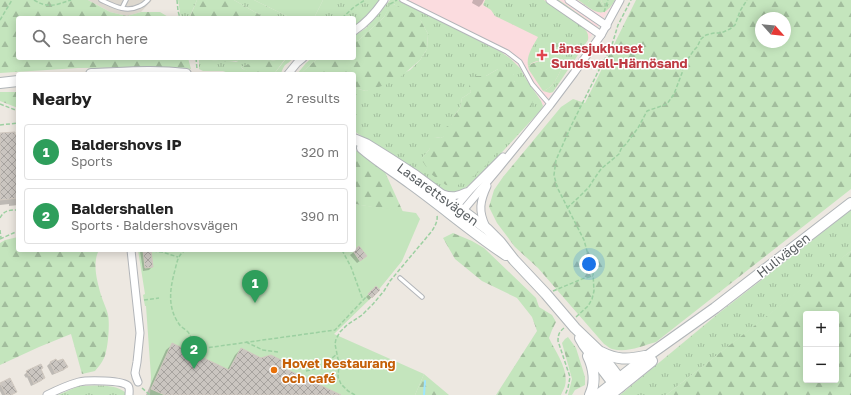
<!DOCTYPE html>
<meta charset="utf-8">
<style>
:root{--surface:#fff;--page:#f2f2f2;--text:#222;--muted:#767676;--line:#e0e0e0;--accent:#7c3aed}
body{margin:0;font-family:"Golos Text",sans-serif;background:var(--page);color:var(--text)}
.controls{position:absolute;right:12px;bottom:12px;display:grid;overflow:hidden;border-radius:4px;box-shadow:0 2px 10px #0003}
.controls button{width:36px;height:36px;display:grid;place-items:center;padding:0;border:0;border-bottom:1px solid var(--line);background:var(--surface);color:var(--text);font:20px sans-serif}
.compass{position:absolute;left:755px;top:12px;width:36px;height:36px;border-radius:50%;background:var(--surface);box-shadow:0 2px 10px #0003;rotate:117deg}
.you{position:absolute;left:589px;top:264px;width:14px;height:14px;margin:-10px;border:3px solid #fff;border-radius:50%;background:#1a73e8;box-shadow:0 0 0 6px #1a73e833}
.badge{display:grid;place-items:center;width:26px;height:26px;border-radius:50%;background:var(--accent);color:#fff;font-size:13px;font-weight:700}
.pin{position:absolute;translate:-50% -33px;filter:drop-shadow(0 1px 2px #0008)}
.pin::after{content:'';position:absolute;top:21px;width:14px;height:12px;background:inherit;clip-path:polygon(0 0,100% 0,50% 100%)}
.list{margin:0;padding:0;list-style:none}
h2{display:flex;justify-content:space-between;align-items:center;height:52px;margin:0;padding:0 16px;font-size:17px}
h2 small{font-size:13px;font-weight:400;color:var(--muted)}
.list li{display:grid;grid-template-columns:26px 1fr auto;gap:12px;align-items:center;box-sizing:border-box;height:56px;margin:0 8px 8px;padding:0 8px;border:1px solid var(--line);border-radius:4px}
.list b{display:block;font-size:15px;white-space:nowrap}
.list p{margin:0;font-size:13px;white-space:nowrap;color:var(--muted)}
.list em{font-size:13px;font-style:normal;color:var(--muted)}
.icon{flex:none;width:22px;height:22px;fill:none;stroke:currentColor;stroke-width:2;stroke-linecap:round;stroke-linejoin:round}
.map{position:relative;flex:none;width:851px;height:395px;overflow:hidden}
.search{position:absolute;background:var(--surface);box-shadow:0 2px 10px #0003;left:16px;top:16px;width:340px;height:44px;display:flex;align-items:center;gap:10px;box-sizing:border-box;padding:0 14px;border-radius:4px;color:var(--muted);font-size:15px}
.panel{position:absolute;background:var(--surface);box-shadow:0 2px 10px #0003;left:16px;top:72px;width:340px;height:180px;border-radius:4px}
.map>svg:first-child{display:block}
</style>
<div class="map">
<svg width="851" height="395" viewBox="0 0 851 395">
<defs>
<pattern id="grass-tufts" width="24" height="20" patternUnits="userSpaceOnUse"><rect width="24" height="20" fill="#c4e5bd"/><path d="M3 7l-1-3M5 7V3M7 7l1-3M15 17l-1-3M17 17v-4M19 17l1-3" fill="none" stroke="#a2bd9d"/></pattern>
<pattern id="forest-firs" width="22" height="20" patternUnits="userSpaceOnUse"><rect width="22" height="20" fill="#c4e5bd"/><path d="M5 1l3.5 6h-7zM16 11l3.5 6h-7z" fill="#a2bd9d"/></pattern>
<pattern id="building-cross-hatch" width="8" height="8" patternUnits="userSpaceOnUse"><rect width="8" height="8" fill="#cac5c0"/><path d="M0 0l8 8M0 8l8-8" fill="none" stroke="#a7a39f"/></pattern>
</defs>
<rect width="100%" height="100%" fill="#ede8e1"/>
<!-- education -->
<polygon fill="#ddd8cf" points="88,0 152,0 141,12 127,16 110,12"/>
<!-- medical -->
<polygon fill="#fbdcdf" points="398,0 615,0 611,7 543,106 541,100 526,79 520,68 511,59 501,52"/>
<!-- grass -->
<g fill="url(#grass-tufts)" fill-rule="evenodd">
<polygon points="178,0 197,0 190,16 190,18 181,18 180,13"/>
<polygon points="234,0 254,0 291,18 265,18"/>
<polygon points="323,0 380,0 364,20 354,28 354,18 314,18"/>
<path d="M390 0H398L501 52 511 59 520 68 526 79 541 101 543 106 540 111 493 162 469 185 462 190 455 193 449 192 442 189 354 131V88L366 91 410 70 420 60 427 49 428 34 421 21 392 3 384 17 359 40 354 42V36L366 28ZM498 69 514 75V81L516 85 421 159 429 150 435 137 441 138 445 136 452 124 454 116 460 108 462 98 467 95 471 92 470 89 476 76H486Z"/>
<path d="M485 0H544L582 26C587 31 589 34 588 40L553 92 550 93 543 91C553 88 558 76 562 67 551 63 539 56 528 66 526 56 533 46 538 37L495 16 491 10 483 5Z"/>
<polygon points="555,0 559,0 593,24 590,24"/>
<path d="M578 0H590L588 2 603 5 601 0H615C603 22 593 10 578 0Z"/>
<path d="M199 58H210L211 60 236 62 238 61 237 58H293C287 66 285 61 281 74H274L285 60 282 59 270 61 264 60 241 67 243 69 258 74H231L223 71H203L199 69Z"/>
<polygon points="312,58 320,58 316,60 300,74 297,74 306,63"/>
<polygon points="851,210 851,251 666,395 620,395 719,313"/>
<path d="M79 386C94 386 113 383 125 392V395H58Z"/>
</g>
<!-- forest -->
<g fill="url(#forest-firs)" fill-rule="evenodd">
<polygon points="0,0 88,0 110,12 127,16 141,12 160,12 170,18 18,18 18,58 188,58 191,69 172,67 78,68 0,73"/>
<polygon points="197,0 234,0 265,18 190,18 190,17"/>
<path d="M590 0H601L603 5 601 9C594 11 590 8 588 2Z"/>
<path d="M636 0H851V189L656 342C642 346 627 353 612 349 609 348 606 345 604 344L538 268 515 247 497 223 489 207 494 190 503 177 561 107 573 99 585 103ZM761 18H785V42H761Z"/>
<polygon points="391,3 415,14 421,21 428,34 427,49 420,60 398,79 385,85 366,91 354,88 354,74 300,74 316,60 320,58 354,58 354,42 359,40 384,17"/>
<path d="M555 51 562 55 564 59C562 70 554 88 543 91L529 70 528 66 531 64 542 60 547 53Z"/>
<polygon points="210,58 237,58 238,61 227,62 210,60"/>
<path d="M264 59 270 61 282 59H285L274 74C264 74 249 75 241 67Z"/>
<polygon points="498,69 508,69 514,75 514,81 516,84 524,80 534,95 532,104 528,114 488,163 475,175 456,186 446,185 431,174 421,159 429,150 432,138 435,137 441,138 444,136 440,130 452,124 452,119 460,108 462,98 467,95 471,92 469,87 471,78 476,76 486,76"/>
<polygon points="0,92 18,92 18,108 0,101"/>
<polygon points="354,149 385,172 403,212 354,204"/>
<path d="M453 233 472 241 484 248 536 298 539 307 552 315 556 322 552 330 549 338C556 353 569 369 565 386 564 389 562 392 561 395H496L537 331 532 317 517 298 482 281 455 259 443 238Z"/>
<path d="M18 237V250H99C92 263 97 281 101 295 103 302 107 309 108 315 110 324 108 350 104 358 102 363 98 367 95 371L82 374 71 334 39 347 0 365V243L5 240Z"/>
<path d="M851 251V395H666L833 264ZM806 314H836V380H806Z"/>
<polygon points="568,337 576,348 585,377 585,385 575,390 572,395 568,395 572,379 562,343 565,339"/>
<polygon points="424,374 449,395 415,395"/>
</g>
<!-- pitch -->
<g fill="#c4e5bd">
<polygon points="254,0 323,0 314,18 291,18"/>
<polygon points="354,204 416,213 420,219 402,261 372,298 372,297 334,334 424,374 415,395 150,395 151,377 146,306 145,306 143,295 145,294 138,250 354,250"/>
</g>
<!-- shadow -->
<g fill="#0003">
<polygon points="473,0 484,0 482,4 479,7 472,3"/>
<polygon points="0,134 18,149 18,205 9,206 9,204 0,205"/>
<polygon points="359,248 363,259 357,263 350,255"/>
<polygon points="141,250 150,250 152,267 149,270 143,271 140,251"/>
<polygon points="376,287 378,290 369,300 366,297"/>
<polygon points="173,344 227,370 235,355 241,349 340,395 146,395 166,350"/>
<polygon points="56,360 66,367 64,370 52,375 47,366 50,363"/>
<polygon points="40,370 44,378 41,381 31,386 27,377 26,378 24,375 27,372"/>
<polygon points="1,384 16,391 12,395 2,395 0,391 0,385"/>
</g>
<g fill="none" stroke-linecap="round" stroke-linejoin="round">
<!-- stream -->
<polyline stroke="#9fe6ff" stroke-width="2" points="424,395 425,381"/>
</g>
<!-- building -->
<g fill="url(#building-cross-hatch)" stroke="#d1c9c0">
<polygon points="15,132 15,135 17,134 18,140 18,198 0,200 0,133"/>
<polygon points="359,246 367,256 360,261 353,251"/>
<polygon points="143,250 151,250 153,267 145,268"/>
<polygon points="376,286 380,290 372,298 368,294"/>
<polygon points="172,343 229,370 241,348 261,358 271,355 287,363 284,368 341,395 165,395 151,389"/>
<polygon points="56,359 57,361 63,359 68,367 55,373 50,362"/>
<polygon points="41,364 43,368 41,369 45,378 34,384 30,375 29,376 26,371"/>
<polygon points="10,378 17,392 11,395 6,395 0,383"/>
</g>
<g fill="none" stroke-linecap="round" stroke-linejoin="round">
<!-- lane casing -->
<g stroke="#b2b5b9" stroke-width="5.5">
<g id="lane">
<path d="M101 0C114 6 126 13 140 6 143 5 146 2 148 0"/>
<polyline points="402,0 507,52 520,62 532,84 550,105"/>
<polyline points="122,8 126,0"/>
<polyline points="400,278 422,297"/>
</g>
</g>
<!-- street casing -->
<g stroke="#b2b5b9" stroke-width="9">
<g id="street">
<polyline points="550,0 601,35"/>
<polyline points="569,0 607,26"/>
<path d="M354 31C366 23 376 12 384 0"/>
<polyline points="288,74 297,63 303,58"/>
<path d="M443 194C452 197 458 196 466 192"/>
<polyline points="454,209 470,190 503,157"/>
<polyline points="460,214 497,170 550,105 574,73 601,35 620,0"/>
<path d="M486 227C478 211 480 201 487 186"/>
<polyline points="131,250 140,333 137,362 135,373 136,377 138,382"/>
<path d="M47 395C57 390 68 385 79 382 87 380 123 380 128 386 130 388 129 392 129 395"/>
</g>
</g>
<!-- secondary casing -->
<g stroke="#b1b6b9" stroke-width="12">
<g id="secondary">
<path d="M91 74C122 73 154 70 186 74"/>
<polyline points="0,83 18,81"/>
<polyline points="354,139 366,144 390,159 416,176 487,229 500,242 514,260 546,294 575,328 598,350 619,378 620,387"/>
<path d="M362 148C377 161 395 172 411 184 443 207 473 233 506 255"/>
<polyline points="580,338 584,345 613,383 618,386"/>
<path d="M601 352C617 360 627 360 645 356"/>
<path d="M588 356C594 368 596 383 590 395"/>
<polyline points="598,395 649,355 715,308 851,203"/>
<polyline points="610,395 652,361"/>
</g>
</g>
<!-- path -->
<g stroke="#9cd0a1" stroke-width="1.5" stroke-dasharray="4 2" stroke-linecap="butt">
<path d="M34 0C49 9 55 5 71 0"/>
<polyline points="177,0 178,11 180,18"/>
<polyline points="390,4 394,2 397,0"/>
<polyline points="604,12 608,0"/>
<polyline points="342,18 354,7 365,0"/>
<polyline points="0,20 12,0"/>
<polyline points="196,58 197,69"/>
<polyline points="0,104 18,111"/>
<polyline points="0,125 18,123"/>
<polyline points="567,208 579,197 589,187 594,179 601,169 619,154 621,149 626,144 638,128 647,111 667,104 674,94 682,73 683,66 694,50 697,47 701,39 706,35 714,33 721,33 730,29 735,25 740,11 747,0"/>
<path d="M0 218C4 210 10 210 18 210"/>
<polyline points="0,230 1,238"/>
<polyline points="0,239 18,231"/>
<path d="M186 250C178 254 177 262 175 270 170 288 167 307 179 324 181 327 185 329 188 332 192 337 192 344 194 350"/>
<polyline points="342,250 351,267 363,300"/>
<polyline points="153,251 162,252 178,257"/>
<polyline points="553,291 582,279 593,276"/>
<polyline points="144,300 159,298"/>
<polyline points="576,317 588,306 592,299 594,291 593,273 584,240 557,187 554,175 556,160 572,124 602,64 611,48 618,25 631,0"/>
<path d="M564 328C559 332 558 335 558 341L570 377 568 388 565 395"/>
<polyline points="246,342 263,350 278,352"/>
<polyline points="191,350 335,330 367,296"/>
<path d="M306 371C321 368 326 363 337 354"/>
<polyline points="142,388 150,395"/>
<path d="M355 395 348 391 341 384 338 377 339 364 335 344 336 339 340 332 347 325 362 315 373 304 384 291 390 281 432 231C435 226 438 221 437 215"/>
</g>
<!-- lane -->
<use href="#lane" stroke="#fff" stroke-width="3.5"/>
<!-- street -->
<use href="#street" stroke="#fff" stroke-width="7"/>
<!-- secondary -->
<use href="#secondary" stroke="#fff" stroke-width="10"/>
</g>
<!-- markers -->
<path fill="#e0444e" stroke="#fff" stroke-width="1.5" d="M540 49h4v4h4v4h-4v4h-4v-4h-4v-4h4z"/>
<circle fill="#e8710a" stroke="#fff" stroke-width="1.5" cx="274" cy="370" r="4"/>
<g text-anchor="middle" stroke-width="3" stroke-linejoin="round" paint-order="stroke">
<!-- health labels -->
<g font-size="13" font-weight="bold" fill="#be3a42" stroke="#fff" text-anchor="start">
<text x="551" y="53">Länssjukhuset<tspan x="551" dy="15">Sundsvall-Härnösand</tspan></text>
</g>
<!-- street labels -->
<g font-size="13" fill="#5a5f62" stroke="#fff">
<text transform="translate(438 194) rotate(36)" y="5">Lasarettsvägen</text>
<text transform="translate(783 255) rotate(-38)" y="5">Hulivägen</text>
</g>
<!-- food labels -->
<g font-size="13" font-weight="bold" fill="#c56008" stroke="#fff" text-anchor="start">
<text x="282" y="368">Hovet Restaurang<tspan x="282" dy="15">och café</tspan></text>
</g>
</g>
</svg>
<div class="controls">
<button>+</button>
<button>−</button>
</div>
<svg class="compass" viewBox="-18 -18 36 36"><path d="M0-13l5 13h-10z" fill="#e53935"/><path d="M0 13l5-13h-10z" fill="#767676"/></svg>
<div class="you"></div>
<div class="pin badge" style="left:255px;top:303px;background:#2e9e5b">1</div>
<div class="pin badge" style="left:194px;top:369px;background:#2e9e5b">2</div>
<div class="search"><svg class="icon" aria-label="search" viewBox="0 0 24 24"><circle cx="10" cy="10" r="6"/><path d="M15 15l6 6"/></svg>Search here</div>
<section class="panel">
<h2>Nearby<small>2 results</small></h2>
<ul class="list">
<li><span class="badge" style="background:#2e9e5b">1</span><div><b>Baldershovs IP</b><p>Sports</p></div><em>320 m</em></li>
<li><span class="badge" style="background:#2e9e5b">2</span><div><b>Baldershallen</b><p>Sports · Baldershovsvägen</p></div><em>390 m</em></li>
</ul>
</section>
</div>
